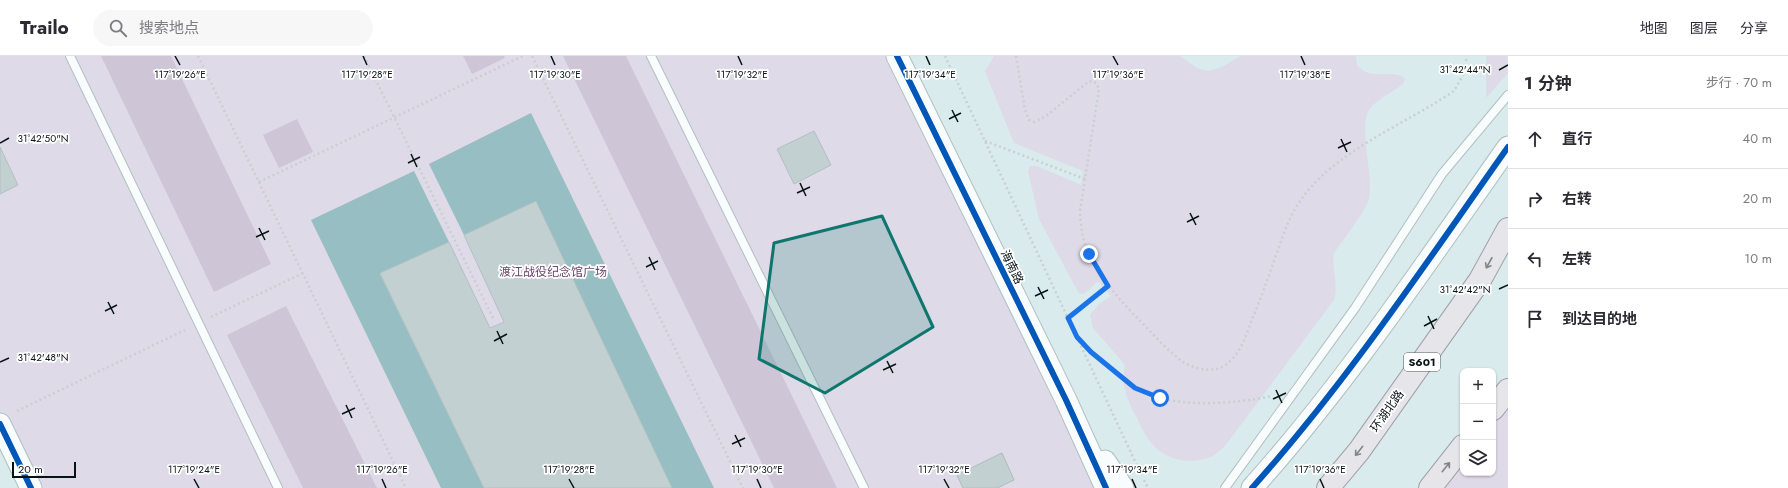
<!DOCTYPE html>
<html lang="zh">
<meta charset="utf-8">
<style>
:root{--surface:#fff;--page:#f7f7f7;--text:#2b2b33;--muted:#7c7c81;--line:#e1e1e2}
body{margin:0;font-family:Jost,"Noto Sans SC",sans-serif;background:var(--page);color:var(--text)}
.controls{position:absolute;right:12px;bottom:12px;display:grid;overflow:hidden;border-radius:8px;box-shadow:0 1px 3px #0004}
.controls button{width:36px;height:36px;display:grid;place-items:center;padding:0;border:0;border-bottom:1px solid var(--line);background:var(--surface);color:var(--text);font:20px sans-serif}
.scale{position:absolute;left:12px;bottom:10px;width:64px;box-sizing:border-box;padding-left:4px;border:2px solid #081315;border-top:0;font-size:11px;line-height:14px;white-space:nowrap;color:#081315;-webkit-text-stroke:3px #fff;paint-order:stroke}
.stop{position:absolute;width:12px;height:12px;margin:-9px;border:3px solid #1a73e8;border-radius:50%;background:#fff}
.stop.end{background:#1a73e8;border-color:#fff;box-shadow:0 1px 4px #0008}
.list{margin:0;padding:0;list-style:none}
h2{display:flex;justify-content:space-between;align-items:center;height:52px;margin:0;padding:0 16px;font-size:17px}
h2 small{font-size:13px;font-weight:400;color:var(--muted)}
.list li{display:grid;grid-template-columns:26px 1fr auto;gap:12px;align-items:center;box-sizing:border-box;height:60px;padding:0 16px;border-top:1px solid var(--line)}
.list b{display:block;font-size:15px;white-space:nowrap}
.list em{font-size:13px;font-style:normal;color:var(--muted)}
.icon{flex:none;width:22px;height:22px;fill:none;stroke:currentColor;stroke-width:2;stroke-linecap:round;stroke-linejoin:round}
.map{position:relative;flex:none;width:1508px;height:432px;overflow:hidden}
header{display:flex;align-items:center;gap:24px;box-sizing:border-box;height:56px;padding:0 20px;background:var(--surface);border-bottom:1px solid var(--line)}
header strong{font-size:19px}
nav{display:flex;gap:22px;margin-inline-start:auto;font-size:14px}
.search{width:280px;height:36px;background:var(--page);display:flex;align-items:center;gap:10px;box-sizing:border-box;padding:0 14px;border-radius:22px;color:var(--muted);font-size:15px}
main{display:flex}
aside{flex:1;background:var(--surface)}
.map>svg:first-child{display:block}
</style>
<header>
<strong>Trailo</strong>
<div class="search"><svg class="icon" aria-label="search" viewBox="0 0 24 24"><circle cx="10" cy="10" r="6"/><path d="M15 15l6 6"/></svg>搜索地点</div>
<nav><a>地图</a><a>图层</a><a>分享</a></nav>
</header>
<main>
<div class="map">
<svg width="1508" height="432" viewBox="0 0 1508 432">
<rect width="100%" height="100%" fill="#d9ebed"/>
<!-- green -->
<g fill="#dedae7">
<polygon points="0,0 897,0 1106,432 31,432 0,368"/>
<path d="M994 0H1180L1197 12 1209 15 1222 11 1240 0H1356L1357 9C1371 27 1395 11 1405 23L1403 28C1393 36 1376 44 1369 54 1358 71 1374 120 1369 143 1366 155 1342 185 1334 197 1331 213 1339 228 1334 244L1225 390C1221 393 1217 397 1213 400 1193 409 1167 405 1153 389 1146 381 1141 371 1137 362 1127 344 1121 330 1125 309L1093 272 1090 259 1099 248 1111 240 1098 225 1088 235 1083 238 1078 236 1039 163 1028 115 1030 110H1037L1081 129 1083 115 1014 87 985 15Z"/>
<polygon points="1486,0 1507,0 1508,17 1486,42"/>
<polygon points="1508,334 1508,432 1430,432 1463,390 1463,417 1493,417 1493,353"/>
</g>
<!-- forest -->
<g fill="#cec6d7">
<polygon points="101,0 171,0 271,208 214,236"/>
<polygon points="463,0 504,0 505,2 472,18"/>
<polygon points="563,0 626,0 837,432 774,432"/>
<polygon points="297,63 313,96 279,112 263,79"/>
<polygon points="286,250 377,432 303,432 227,279"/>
</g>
<!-- water -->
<g fill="#97bec2">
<polygon points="531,57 714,432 672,432 536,146 464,179 429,108"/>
<polygon points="414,115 449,186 380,218 484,432 441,432 311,164"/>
</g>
<!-- building -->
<g fill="#c2d0d2" stroke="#b2c0c2">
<polygon points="814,75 831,109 794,128 777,93"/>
<polygon points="0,91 18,129 0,138"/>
<polygon points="536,145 672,432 484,432 380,217 449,186 490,272 504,266 464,179"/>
<polygon points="1002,397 1014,424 997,432 963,432 957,419"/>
<polygon points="1002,397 1014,424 997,432 963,432 957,419"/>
</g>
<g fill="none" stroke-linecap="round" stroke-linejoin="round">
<!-- service casing -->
<g stroke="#b1bfc0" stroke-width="10">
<g id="service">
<polyline points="70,0 278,432"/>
<polyline points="651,0 864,432"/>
<polyline points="1225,432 1355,252 1442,118 1508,39"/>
</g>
</g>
<!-- tertiary casing -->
<g stroke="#b1bfc0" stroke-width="23">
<g id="tertiary">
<polyline points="897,0 1066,344 1106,432"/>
<polyline points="0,368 31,432"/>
<polyline points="1105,405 1123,432"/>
<path d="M1252 432C1347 326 1426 207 1508 91"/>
</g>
</g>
<!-- primary casing -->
<g stroke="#9fa1a9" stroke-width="24">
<g id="primary">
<polyline points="1493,353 1508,334"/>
<polyline points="1328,432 1359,395 1480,224 1508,173"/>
<polyline points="1430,432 1463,390"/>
</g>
</g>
<!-- path -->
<g stroke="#cacfd0" stroke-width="2.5" stroke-dasharray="2 3" stroke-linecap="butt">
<polyline points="198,0 406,432"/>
<polyline points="364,0 493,262"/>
<polyline points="532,0 743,432"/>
<polyline points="945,0 1141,418"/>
<path d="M1016 0 1025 54 1029 64 1034 66 1046 60 1088 26 1093 25 1096 27 1099 33 1080 155C1081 171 1082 185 1090 199 1105 229 1126 251 1150 275 1160 286 1171 297 1183 306 1194 313 1212 317 1224 310 1241 299 1246 279 1253 261 1261 242 1268 222 1275 202 1283 180 1289 159 1303 141 1336 95 1407 67 1454 35L1463 19 1467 0"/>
<polyline points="985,85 1085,123"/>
<polyline points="259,126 523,0"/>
<polyline points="211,261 303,217"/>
<polyline points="1068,262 1109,230"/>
<path d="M1079 283C1095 300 1115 318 1134 331 1168 354 1235 348 1272 340"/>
<polyline points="17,355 185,274"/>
<polyline points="1144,424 1148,432"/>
</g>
<!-- service -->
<use href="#service" stroke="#f9fcfc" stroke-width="8"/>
<!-- tertiary -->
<use href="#tertiary" stroke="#f9fcfc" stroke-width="21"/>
<!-- primary -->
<use href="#primary" stroke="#e6e5e9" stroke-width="22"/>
<!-- cycleway casing -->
<g stroke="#fff" stroke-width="8">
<g id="cycleway">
<polyline points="897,0 1066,344 1106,432"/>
<polyline points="0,368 31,432"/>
<path d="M1252 432C1347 326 1426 207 1508 91"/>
</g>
</g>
<!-- cycleway -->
<use href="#cycleway" stroke="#0057b8" stroke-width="6"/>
</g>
<!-- one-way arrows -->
<defs><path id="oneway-shaft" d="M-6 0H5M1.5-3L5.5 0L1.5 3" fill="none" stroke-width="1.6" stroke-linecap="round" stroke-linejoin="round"/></defs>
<g stroke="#82868a">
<use href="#oneway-shaft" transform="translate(1489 207) rotate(119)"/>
<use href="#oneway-shaft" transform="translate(1359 395) rotate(128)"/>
<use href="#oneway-shaft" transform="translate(1446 411) rotate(-51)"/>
</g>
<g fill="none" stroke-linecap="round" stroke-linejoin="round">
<!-- route -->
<polyline stroke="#1a73e8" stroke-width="5" points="1089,198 1108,230 1068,262 1077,281 1091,296 1135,332 1160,342"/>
</g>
<!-- marked area -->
<path fill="#0f766e" fill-opacity="0.2" stroke="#0f766e" stroke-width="3" stroke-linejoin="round" d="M882 160 933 271 825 337 759 303 774 187Z"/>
<!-- ticks -->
<path fill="none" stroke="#081315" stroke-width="1.5" d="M175 0 180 9M363 0 367 9M551 0 555 9M738 0 742 9M926 0 930 9M1113 0 1118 9M1301 0 1305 9M1499 14 1508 9M952 54 958 66M949 63 961 57M1341 83 1347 96M0 87 9 82M1338 92 1351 86M411 98 417 111M408 107 420 101M800 127 806 140M797 137 810 131M1190 157 1196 169M1187 166 1199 160M259 172 265 184M256 181 269 175M649 201 655 214M646 211 658 205M1038 231 1044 243M1499 233 1508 229M1035 240 1048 234M108 246 114 258M105 255 117 249M1428 260 1434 273M1424 270 1437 263M497 275 503 288M494 285 507 278M887 305 893 317M0 306 9 302M883 314 896 308M1276 334 1282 347M1273 343 1286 337M346 349 352 362M342 358 355 352M735 379 741 391M732 388 745 382M194 423 199 432M382 423 386 432M569 423 574 432M757 423 761 432M944 423 949 432M1132 423 1136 432M1320 423 1324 432"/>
<g text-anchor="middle" stroke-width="3.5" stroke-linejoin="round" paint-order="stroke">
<!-- shield labels -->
<rect fill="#fff" stroke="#525a5b" stroke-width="1" x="1404" y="297" width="36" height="18" rx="3"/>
<g font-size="11" font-weight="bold" fill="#081315">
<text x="1422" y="310">S601</text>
</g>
<!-- street labels -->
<g font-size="12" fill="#081315" stroke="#fff">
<text transform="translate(1012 211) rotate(64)" y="4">海南路</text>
<text transform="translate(1387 355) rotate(-55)" y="4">环湖北路</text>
</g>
<!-- park labels -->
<g font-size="12" fill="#6d456e" stroke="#fff">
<text x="553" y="220">渡江战役纪念馆广场</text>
</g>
</g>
<g font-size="10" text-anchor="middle" fill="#081315" stroke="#fff" stroke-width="3.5" stroke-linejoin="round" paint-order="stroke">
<text x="1465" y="17">31°42'44"N</text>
<text x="367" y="22">117°19'28"E</text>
<text x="930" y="22">117°19'34"E</text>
<text x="1118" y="22">117°19'36"E</text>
<text x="1305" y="22">117°19'38"E</text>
<text x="180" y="22">117°19'26"E</text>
<text x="555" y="22">117°19'30"E</text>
<text x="742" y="22">117°19'32"E</text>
<text x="43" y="86">31°42'50"N</text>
<text x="1465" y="237">31°42'42"N</text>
<text x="43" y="305">31°42'48"N</text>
<text x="194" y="417">117°19'24"E</text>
<text x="382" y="417">117°19'26"E</text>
<text x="569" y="417">117°19'28"E</text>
<text x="757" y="417">117°19'30"E</text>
<text x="944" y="417">117°19'32"E</text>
<text x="1132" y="417">117°19'34"E</text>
<text x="1320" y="417">117°19'36"E</text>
</g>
</svg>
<div class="controls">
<button>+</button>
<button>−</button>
<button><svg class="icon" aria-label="layers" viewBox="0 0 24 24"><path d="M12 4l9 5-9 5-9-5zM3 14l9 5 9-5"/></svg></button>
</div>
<div class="scale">20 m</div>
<div class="stop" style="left:1160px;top:342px"></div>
<div class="stop end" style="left:1089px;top:198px"></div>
</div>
<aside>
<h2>1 分钟<small>步行 · 70 m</small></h2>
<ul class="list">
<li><svg class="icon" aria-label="ahead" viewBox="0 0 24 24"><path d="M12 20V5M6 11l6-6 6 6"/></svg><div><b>直行</b></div><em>40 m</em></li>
<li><svg class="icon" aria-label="right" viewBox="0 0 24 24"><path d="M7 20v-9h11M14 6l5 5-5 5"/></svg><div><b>右转</b></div><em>20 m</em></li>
<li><svg class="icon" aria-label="left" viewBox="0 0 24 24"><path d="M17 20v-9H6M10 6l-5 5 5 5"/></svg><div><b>左转</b></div><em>10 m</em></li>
<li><svg class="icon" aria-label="arrive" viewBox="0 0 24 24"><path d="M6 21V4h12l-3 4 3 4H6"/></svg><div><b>到达目的地</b></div></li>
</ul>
</aside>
</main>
